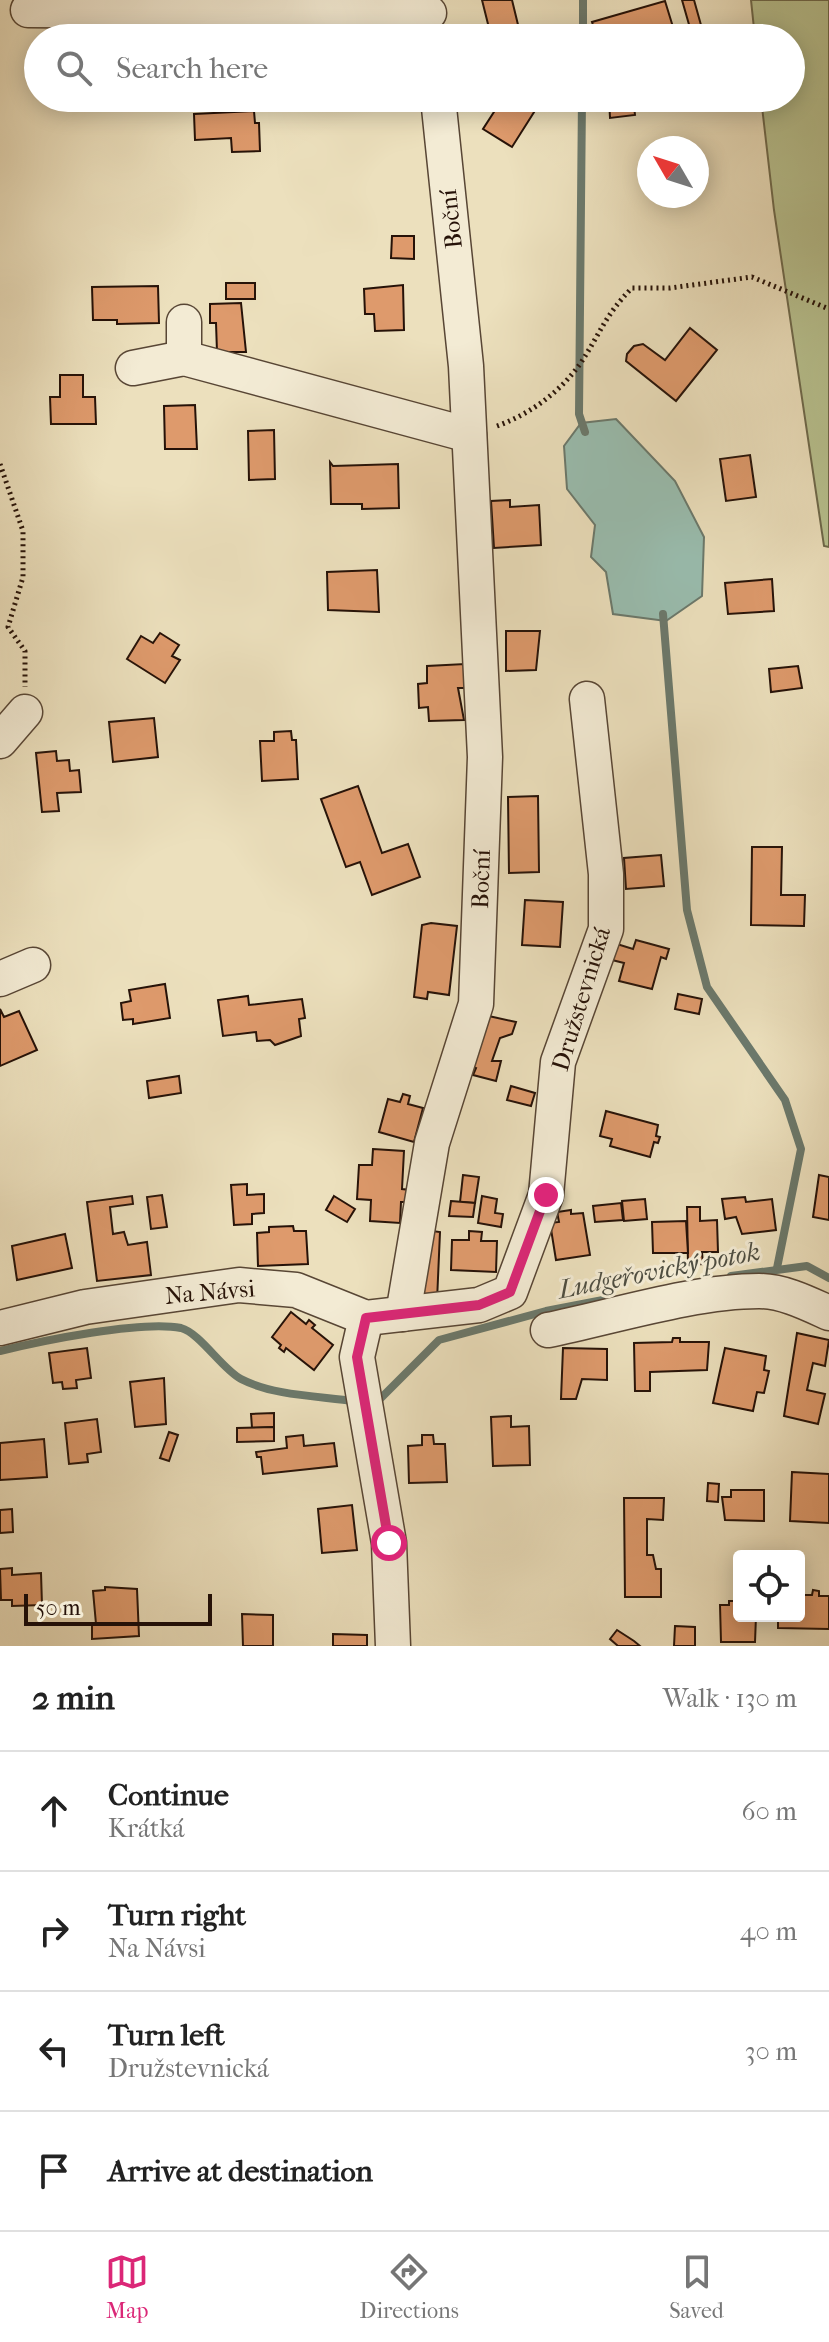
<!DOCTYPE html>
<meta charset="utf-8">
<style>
:root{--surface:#fff;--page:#f2f2f2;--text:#222;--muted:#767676;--line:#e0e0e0;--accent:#db2777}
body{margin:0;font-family:"IM FELL French Canon",serif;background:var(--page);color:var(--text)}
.controls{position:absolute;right:24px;bottom:24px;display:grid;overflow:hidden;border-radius:8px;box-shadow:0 4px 20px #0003}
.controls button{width:72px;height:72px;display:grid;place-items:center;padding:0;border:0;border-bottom:2px solid var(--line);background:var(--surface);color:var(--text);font:40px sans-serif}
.compass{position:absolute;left:637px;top:136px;width:72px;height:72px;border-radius:50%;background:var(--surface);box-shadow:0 4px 20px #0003;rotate:309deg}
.scale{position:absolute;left:24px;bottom:20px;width:188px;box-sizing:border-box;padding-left:8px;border:4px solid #261208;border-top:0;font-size:22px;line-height:28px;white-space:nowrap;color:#261208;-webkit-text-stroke:6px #f3ebd4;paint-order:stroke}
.stop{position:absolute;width:24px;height:24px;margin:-18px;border:6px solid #db2777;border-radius:50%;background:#fff}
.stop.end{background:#db2777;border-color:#fff;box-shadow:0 2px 8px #0008}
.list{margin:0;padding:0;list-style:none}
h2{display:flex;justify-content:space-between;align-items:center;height:104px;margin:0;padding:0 32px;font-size:34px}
h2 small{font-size:26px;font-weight:400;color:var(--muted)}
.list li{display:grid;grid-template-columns:52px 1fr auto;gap:24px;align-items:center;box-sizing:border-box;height:120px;padding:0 32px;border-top:2px solid var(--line)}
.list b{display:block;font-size:30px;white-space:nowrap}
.list p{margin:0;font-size:26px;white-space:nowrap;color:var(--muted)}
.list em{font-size:26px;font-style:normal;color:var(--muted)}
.icon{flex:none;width:44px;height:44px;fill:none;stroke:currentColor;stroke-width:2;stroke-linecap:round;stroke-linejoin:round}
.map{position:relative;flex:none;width:829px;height:1646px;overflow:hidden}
.search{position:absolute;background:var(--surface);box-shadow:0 4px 20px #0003;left:24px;right:24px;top:24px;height:88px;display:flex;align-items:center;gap:20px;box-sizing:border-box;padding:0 28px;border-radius:44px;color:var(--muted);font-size:30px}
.sheet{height:584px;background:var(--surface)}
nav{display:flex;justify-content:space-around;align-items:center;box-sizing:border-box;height:112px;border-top:2px solid var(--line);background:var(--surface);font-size:22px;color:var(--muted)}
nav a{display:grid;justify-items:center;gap:4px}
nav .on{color:var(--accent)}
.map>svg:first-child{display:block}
</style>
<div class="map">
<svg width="829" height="1646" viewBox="0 0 829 1646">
<rect width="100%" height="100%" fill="#ece0bd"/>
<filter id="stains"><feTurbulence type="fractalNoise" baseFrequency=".0025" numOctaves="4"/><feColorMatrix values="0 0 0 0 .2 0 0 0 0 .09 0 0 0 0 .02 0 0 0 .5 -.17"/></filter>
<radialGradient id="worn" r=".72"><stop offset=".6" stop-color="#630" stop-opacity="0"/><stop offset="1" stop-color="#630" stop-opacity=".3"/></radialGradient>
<!-- green -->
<polygon fill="#b8c290" stroke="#6f6a4c" stroke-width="2" points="751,0 829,0 829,547 824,546 774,210 761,98 791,98 791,38 755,38"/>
<!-- water -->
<polygon fill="#99bdaf" stroke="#6b796c" stroke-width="2" points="616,419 675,481 704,537 702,596 666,621 613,614 606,572 591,557 595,525 567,489 564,446 581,423"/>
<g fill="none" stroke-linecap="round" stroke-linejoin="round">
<!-- stream -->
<g stroke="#6b796c" stroke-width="8">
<polyline points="583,38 583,0"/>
<polyline points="582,98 579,414 585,432"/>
<polyline points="663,614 687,910 707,987 785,1100 801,1149 777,1268"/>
<polyline points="731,1276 807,1266 829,1278"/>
<path d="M0 1351C41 1341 142 1320 181 1328 200 1333 222 1369 241 1379 274 1396 318 1396 354 1401"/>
<polyline points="378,1401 439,1340 546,1311 603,1300"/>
</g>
</g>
<!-- building -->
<g fill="#de9a6c" stroke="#261208" stroke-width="2">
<polygon points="482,0 512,0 520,33 480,38 478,31 489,28"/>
<polygon points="682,0 694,0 701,25 690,28"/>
<polygon points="665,1 673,27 635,38 597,38 592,22"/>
<polygon points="503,98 519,98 536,109 512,147 483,129"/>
<polygon points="609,98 633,98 635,115 610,118"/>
<polygon points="254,111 255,123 259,123 260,151 232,152 231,138 195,140 194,114"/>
<polygon points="392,236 414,236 414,259 391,258"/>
<rect x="226" y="283" width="29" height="16"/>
<polygon points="403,285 404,330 375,331 374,314 365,314 364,289"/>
<polygon points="158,286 159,323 117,324 117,320 93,320 92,287"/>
<polygon points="241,303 246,352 217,352 216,323 210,323 210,304"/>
<polygon points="690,328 717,350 676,401 626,361 627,354 634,346 643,344 665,360"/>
<polygon points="60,375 83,375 83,397 95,397 96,424 51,424 50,397 60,397"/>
<polygon points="195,405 197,449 165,449 164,406"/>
<polygon points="274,430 275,479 249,480 248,431"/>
<polygon points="750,455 756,497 726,501 720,459"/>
<polygon points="330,462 333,466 398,464 399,508 362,509 362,504 331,504"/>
<polygon points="510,500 510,507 539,505 541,545 494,548 491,501"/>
<polygon points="377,570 379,612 328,610 327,572"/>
<polygon points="772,579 774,611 728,614 725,583"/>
<polygon points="506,631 540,631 536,670 506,671"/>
<polygon points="160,633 179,645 172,656 180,660 165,683 127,659 141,636 153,643"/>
<polygon points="465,664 466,688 458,688 464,720 429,721 428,707 419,708 418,684 427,683 427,666"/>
<polygon points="798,666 802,688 771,692 769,669"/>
<polygon points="154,718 158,757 113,762 109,722"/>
<polygon points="291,731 292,740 296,740 298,779 262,781 260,741 274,741 274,732"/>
<polygon points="56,751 57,761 69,760 70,771 79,770 81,792 57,793 59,811 42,812 36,753"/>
<polygon points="358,786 382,853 408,844 420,877 372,895 360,862 346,867 321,799"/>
<polygon points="538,796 539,872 509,873 508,797"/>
<polygon points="752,847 782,847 781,895 805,895 804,926 751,925"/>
<polygon points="661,855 664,886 626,889 624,858"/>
<polygon points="525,900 563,902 560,947 522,945"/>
<polygon points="431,923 457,926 449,995 428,992 427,999 414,997 422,925"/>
<polygon points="636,940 669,949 666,959 661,957 652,989 619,981 624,963 612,960 617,944 633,949"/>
<polygon points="165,984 170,1018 133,1024 133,1019 123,1020 121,1003 131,1001 129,990"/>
<polygon points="678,994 702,999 699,1014 675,1009"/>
<polygon points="248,996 249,1005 302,999 305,1018 299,1019 301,1036 275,1045 270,1040 257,1041 256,1032 223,1036 218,1000"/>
<polygon points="0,1009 4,1017 19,1011 37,1050 0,1066"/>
<polygon points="484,1015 516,1022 512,1034 500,1038 492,1061 501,1061 496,1081 473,1075 476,1068 467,1065"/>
<polygon points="179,1076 181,1093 149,1098 147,1081"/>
<polygon points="511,1086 535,1093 531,1106 507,1100"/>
<polygon points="403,1094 410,1096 408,1104 423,1108 414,1142 379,1132 388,1099 400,1102"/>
<polygon points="606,1111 658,1125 656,1136 660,1137 658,1143 654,1142 650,1157 610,1146 612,1139 600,1136"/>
<polygon points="373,1149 404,1151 402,1189 410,1190 410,1202 401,1202 400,1223 370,1221 371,1200 357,1199 359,1165 372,1165"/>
<polygon points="463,1175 479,1177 475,1203 460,1202"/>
<polygon points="819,1175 829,1177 829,1220 813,1217"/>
<polygon points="247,1184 247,1195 264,1194 264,1213 252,1214 252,1224 234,1225 231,1185"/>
<polygon points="162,1195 167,1227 151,1229 147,1197"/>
<polygon points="132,1196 133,1204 110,1207 113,1234 124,1232 128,1245 147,1242 151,1275 97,1281 87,1202"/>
<polygon points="334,1196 355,1209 347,1222 326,1210"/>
<polygon points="482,1196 497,1199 495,1213 503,1214 501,1227 478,1223"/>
<polygon points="745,1197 746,1202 772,1199 776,1230 742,1234 736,1217 725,1219 722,1199"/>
<polygon points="645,1199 647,1219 624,1221 622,1201"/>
<polygon points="451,1201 475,1203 473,1217 449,1216"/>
<polygon points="621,1203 623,1220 595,1222 593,1206"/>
<polygon points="687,1207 700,1207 700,1221 717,1220 718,1252 702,1252 703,1264 688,1265"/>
<polygon points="571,1210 571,1214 583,1213 590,1255 556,1260 550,1223 559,1222 557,1212"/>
<polygon points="686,1221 688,1253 653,1253 652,1222"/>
<polygon points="293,1226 294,1231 306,1231 308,1264 258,1266 257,1233 269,1232 269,1227"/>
<polygon points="425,1230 440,1232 437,1301 417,1299"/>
<polygon points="469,1231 482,1232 481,1241 497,1241 496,1272 451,1270 452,1240 469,1240"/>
<polygon points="65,1234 72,1268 17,1280 12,1246"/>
<polygon points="291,1312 306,1324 309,1320 315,1325 312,1328 333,1345 314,1370 286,1348 284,1352 279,1348 281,1345 272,1337"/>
<polygon points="797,1333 829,1340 825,1366 813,1363 807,1390 825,1394 818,1424 784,1416"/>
<polygon points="673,1338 680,1338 680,1342 709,1342 707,1370 650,1372 650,1391 635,1391 634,1343 672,1342"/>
<polygon points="87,1348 91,1378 76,1380 77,1388 63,1389 62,1382 53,1383 49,1353"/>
<polygon points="563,1348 607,1349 607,1380 582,1379 576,1399 561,1399"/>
<polygon points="725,1348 766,1356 764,1370 769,1371 764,1393 757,1392 753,1411 713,1403"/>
<polygon points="164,1378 166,1424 135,1427 130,1382"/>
<polygon points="274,1413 274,1427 252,1428 251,1414"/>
<polygon points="511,1416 511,1427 529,1426 530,1465 493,1466 491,1417"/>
<polygon points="97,1419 101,1452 87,1454 88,1462 69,1464 65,1423"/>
<polygon points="274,1427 274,1441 237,1442 237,1428"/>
<polygon points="169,1432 178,1435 169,1461 160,1458"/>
<polygon points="303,1435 304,1446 334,1443 337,1466 263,1474 261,1457 257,1457 256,1452 287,1448 286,1437"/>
<polygon points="422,1435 433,1435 434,1444 445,1444 447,1482 409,1483 408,1446 422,1445"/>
<polygon points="44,1439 47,1477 0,1480 0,1443"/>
<polygon points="792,1472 829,1474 829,1523 790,1521"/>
<polygon points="708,1483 719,1484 718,1502 707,1501"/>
<polygon points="731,1490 764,1490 764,1521 725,1520 722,1497 731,1497"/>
<polygon points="624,1498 664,1498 663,1520 647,1519 647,1555 653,1555 656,1569 661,1569 661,1597 625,1597"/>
<polygon points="352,1505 357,1550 322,1553 318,1509"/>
<polygon points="12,1509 13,1532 0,1533 0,1510"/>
<polygon points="12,1568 12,1575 41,1573 42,1605 12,1606 12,1600 1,1600 0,1569"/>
<polygon points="105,1587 137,1589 139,1636 92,1639 92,1624 96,1624 93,1591 105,1590"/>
<polygon points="813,1590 819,1591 819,1596 829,1596 829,1629 778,1628 778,1616 799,1616 799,1595 812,1595"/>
<polygon points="729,1601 739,1601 739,1616 756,1616 755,1642 721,1642 720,1605 729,1605"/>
<polygon points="242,1614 273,1615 273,1646 243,1646"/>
<polygon points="675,1626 695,1627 695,1646 674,1646"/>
<polygon points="617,1630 634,1641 640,1646 618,1646 610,1639"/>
<polygon points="333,1634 367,1635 367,1646 333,1646"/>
</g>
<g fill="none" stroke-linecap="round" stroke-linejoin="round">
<!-- minor casing -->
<g stroke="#584635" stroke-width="37">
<g id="minor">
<polyline points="28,10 429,13"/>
<polyline points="184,322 184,358"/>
<polyline points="133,368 184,358 469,435"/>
<polyline points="0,741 25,712"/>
<polyline points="0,979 33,965"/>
<polyline points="403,1314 432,1143 476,1004 485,757 466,366 438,98"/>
<polyline points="366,1318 357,1357 389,1543 393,1646"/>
<polyline points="0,1328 85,1307 239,1285 296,1290 366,1318 479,1305 510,1292 546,1195 558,1062 606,929 606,874 587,699"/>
<path d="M548 1330C612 1317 694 1291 759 1291 783 1291 807 1303 829 1313"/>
</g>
</g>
<!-- path -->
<g stroke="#261208" stroke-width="5" stroke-dasharray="2 4" stroke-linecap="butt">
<path d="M497 426C530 414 559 393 580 364 600 334 605 315 632 288H670L752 277 829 309"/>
<polyline points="0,464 23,531 23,577 8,627 25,651 25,687"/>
</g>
<!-- minor -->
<use href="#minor" stroke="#f3ebd4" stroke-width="34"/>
</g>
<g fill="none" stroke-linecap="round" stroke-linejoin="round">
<!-- route -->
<polyline stroke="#db2777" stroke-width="10" points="389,1543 357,1357 366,1318 479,1305 510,1292 546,1195"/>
</g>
<g text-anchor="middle" stroke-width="6" stroke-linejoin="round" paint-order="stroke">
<!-- street labels -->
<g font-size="24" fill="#261208" stroke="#f3ebd4">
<text transform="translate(451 219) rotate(-96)" y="8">Boční</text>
<text transform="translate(481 879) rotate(-88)" y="8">Boční</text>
<text transform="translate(581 999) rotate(-73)" y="8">Družstevnická</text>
<text transform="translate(210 1292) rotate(-5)" y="8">Na Návsi</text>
</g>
<!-- water labels -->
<g font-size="26" font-style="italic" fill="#4e4e42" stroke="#f3ebd4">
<text transform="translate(659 1270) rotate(-11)" y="9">Ludgeřovický potok</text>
</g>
</g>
<rect width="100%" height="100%" filter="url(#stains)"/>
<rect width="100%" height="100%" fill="url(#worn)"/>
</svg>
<div class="controls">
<button><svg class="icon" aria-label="locate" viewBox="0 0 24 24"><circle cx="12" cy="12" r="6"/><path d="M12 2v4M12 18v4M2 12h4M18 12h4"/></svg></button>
</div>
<svg class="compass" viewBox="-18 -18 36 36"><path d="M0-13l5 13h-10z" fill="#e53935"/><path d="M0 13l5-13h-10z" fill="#767676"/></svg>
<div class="scale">50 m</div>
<div class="stop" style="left:389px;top:1543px"></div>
<div class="stop end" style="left:546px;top:1195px"></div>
<div class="search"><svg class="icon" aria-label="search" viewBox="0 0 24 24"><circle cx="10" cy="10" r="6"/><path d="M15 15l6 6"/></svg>Search here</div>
</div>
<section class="sheet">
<h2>2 min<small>Walk · 130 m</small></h2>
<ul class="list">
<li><svg class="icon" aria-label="ahead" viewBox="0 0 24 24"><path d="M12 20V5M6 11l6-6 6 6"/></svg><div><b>Continue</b><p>Krátká</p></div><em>60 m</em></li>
<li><svg class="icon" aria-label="right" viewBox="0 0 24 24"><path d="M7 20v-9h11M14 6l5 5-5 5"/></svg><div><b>Turn right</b><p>Na Návsi</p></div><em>40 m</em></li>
<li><svg class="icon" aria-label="left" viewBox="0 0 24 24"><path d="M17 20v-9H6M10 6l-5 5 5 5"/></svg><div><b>Turn left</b><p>Družstevnická</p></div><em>30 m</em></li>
<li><svg class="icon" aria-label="arrive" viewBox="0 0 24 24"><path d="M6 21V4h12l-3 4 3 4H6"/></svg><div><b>Arrive at destination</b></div></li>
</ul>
</section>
<nav>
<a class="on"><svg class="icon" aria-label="map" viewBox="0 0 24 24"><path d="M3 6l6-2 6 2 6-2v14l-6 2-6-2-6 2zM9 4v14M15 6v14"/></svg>Map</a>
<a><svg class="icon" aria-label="directions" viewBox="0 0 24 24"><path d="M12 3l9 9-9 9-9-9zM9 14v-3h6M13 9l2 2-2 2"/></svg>Directions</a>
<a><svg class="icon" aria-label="saved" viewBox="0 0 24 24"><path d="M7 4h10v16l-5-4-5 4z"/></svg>Saved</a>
</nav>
